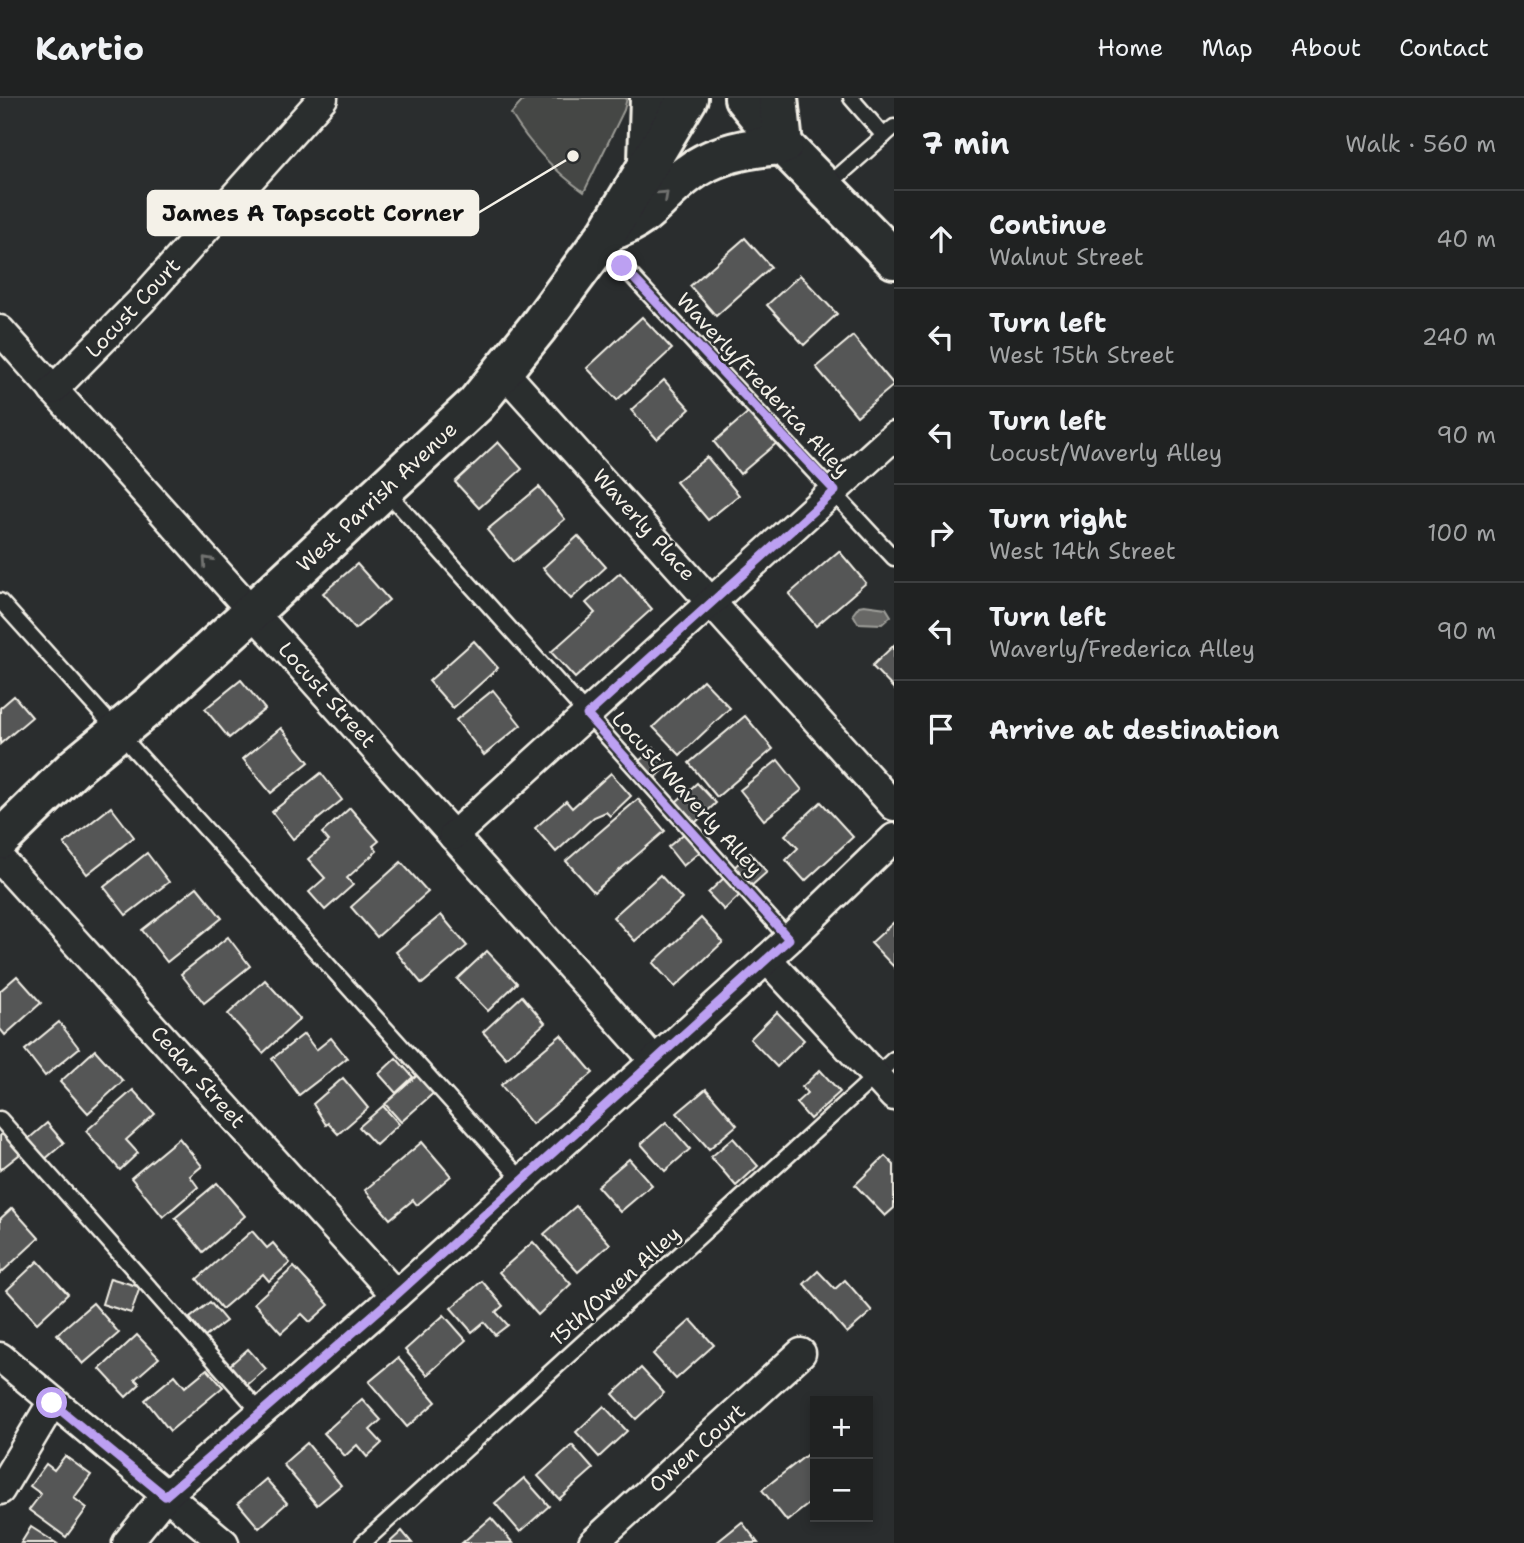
<!DOCTYPE html>
<meta charset="utf-8">
<style>
:root{--surface:#202222;--page:#282a2a;--text:#f1f3f6;--muted:#a2a4a5;--line:#3d3f40}
body{margin:0;font-family:"Shantell Sans",sans-serif;background:var(--page);color:var(--text)}
.controls{position:absolute;right:21px;bottom:21px;display:grid;overflow:hidden;border-radius:0px;box-shadow:0 4px 10px #0003}
.controls button{width:63px;height:63px;display:grid;place-items:center;padding:0;border:0;border-bottom:2px solid var(--line);background:var(--surface);color:var(--text);font:35px sans-serif}
.stop{position:absolute;width:21px;height:21px;margin:-16px;border:5px solid #bca0f2;border-radius:50%;background:#fff}
.stop.end{background:#bca0f2;border-color:#fff;box-shadow:0 2px 7px #0008}
.list{margin:0;padding:0;list-style:none}
h2{display:flex;justify-content:space-between;align-items:center;height:91px;margin:0;padding:0 28px;font-size:30px}
h2 small{font-size:23px;font-weight:400;color:var(--muted)}
.list li{display:grid;grid-template-columns:46px 1fr auto;gap:21px;align-items:center;box-sizing:border-box;height:98px;padding:0 28px;border-top:2px solid var(--line)}
.list b{display:block;font-size:26px;white-space:nowrap}
.list p{margin:0;font-size:23px;white-space:nowrap;color:var(--muted)}
.list em{font-size:23px;font-style:normal;color:var(--muted)}
.icon{flex:none;width:38px;height:38px;fill:none;stroke:currentColor;stroke-width:2;stroke-linecap:round;stroke-linejoin:round}
.map{position:relative;flex:none;width:894px;height:1445px;overflow:hidden}
header{display:flex;align-items:center;gap:42px;box-sizing:border-box;height:98px;padding:0 35px;background:var(--surface);border-bottom:2px solid var(--line)}
header strong{font-size:33px}
nav{display:flex;gap:38px;margin-inline-start:auto;font-size:24px}
main{display:flex}
aside{flex:1;background:var(--surface)}
.map>svg:first-child{display:block}
</style>
<header>
<strong>Kartio</strong>
<nav><a>Home</a><a>Map</a><a>About</a><a>Contact</a></nav>
</header>
<main>
<div class="map">
<svg width="894" height="1445" viewBox="0 0 894 1445">
<rect width="100%" height="100%" fill="#2a2d2e"/>
<filter id="ink" filterUnits="userSpaceOnUse"><feTurbulence type="fractalNoise" baseFrequency=".0143" numOctaves="2"/><feDisplacementMap in="SourceGraphic" scale="14" xChannelSelector="R" yChannelSelector="G"/><feConvolveMatrix kernelMatrix="1 2 1 2 8 2 1 2 1" color-interpolation-filters="sRGB"/></filter>
<g filter="url(#ink)">
<!-- green -->
<path fill="#444645" stroke="#9c9c96" stroke-width="2" d="M525 0H627L624 12 584 94C554 73 530 47 511 16Z"/>
<!-- water -->
<polygon fill="#676866" stroke="#9f9f9a" stroke-width="2" points="864,507 886,510 891,518 882,526 858,525 853,516 859,508"/>
<!-- building -->
<g fill="#555756" stroke="#f4f1e8" stroke-width="2">
<polygon points="745,140 771,169 716,218 690,188"/>
<polygon points="800,177 837,216 804,247 767,207"/>
<polygon points="642,219 672,251 617,302 587,270"/>
<polygon points="853,238 894,287 857,318 816,269"/>
<polygon points="664,282 690,311 657,341 631,312"/>
<polygon points="751,312 778,344 740,376 714,344"/>
<polygon points="498,344 522,371 479,410 455,384"/>
<polygon points="707,359 739,397 708,422 676,384"/>
<polygon points="539,389 565,421 513,464 487,432"/>
<polygon points="578,438 606,469 571,501 543,470"/>
<polygon points="839,453 866,485 816,528 789,496"/>
<polygon points="357,466 389,502 355,531 323,495"/>
<polygon points="620,475 652,511 575,580 551,554 595,515 586,505"/>
<polygon points="474,543 498,570 453,610 429,583"/>
<polygon points="894,547 894,591 872,568"/>
<polygon points="241,582 265,611 229,640 205,611"/>
<polygon points="703,582 730,610 680,657 653,629"/>
<polygon points="493,592 521,627 484,657 456,622"/>
<polygon points="14,598 32,619 0,646 0,610"/>
<polygon points="745,618 773,651 717,699 689,665"/>
<polygon points="281,630 309,664 271,695 243,661"/>
<polygon points="654,650 669,667 654,681 638,664"/>
<polygon points="778,662 802,692 764,722 740,692"/>
<polygon points="321,675 342,702 293,741 272,714"/>
<polygon points="611,675 631,698 610,718 606,714 594,719 556,754 535,730 566,703 572,710"/>
<polygon points="697,685 716,705 695,725 676,704"/>
<polygon points="638,701 665,733 594,794 566,763"/>
<polygon points="821,704 853,739 805,783 786,762 798,750 785,737"/>
<polygon points="111,709 134,739 87,776 64,746"/>
<polygon points="350,710 379,743 373,748 377,753 347,780 353,787 325,812 309,794 325,780 308,761 329,743 322,735"/>
<polygon points="686,734 702,752 683,768 668,749"/>
<polygon points="147,755 169,784 126,817 104,789"/>
<polygon points="750,755 767,774 749,790 732,771"/>
<polygon points="401,764 428,794 377,839 351,809"/>
<polygon points="660,777 682,801 635,843 613,819"/>
<polygon points="726,778 742,795 724,812 708,795"/>
<polygon points="197,789 222,820 167,864 142,832"/>
<polygon points="441,817 467,848 422,886 396,854"/>
<polygon points="701,820 723,844 675,889 653,865"/>
<polygon points="894,824 894,869 871,845"/>
<polygon points="228,839 250,868 204,905 181,876"/>
<polygon points="487,853 517,885 488,913 457,881"/>
<polygon points="17,878 41,905 5,937 0,931 0,893"/>
<polygon points="265,882 300,921 263,955 228,916"/>
<polygon points="522,898 545,925 506,960 483,934"/>
<polygon points="777,914 804,942 777,969 750,941"/>
<polygon points="59,924 79,950 45,978 25,952"/>
<polygon points="304,936 316,952 331,940 347,960 299,997 272,961"/>
<polygon points="561,937 593,975 532,1026 501,987"/>
<polygon points="95,952 123,983 88,1015 60,984"/>
<polygon points="396,960 413,979 396,995 379,976"/>
<polygon points="820,972 840,994 810,1021 796,1005 807,995 802,989"/>
<polygon points="421,974 437,992 401,1024 385,1006"/>
<polygon points="343,980 368,1010 338,1036 328,1025 326,1027 313,1006"/>
<polygon points="706,991 737,1027 709,1051 677,1015"/>
<polygon points="133,992 155,1016 126,1042 138,1055 120,1072 86,1033"/>
<polygon points="383,1008 399,1026 376,1047 359,1029"/>
<polygon points="666,1024 690,1051 665,1073 641,1046"/>
<polygon points="47,1025 64,1045 44,1062 27,1042"/>
<polygon points="3,1035 20,1056 0,1072 0,1038"/>
<polygon points="179,1040 202,1068 190,1078 198,1089 163,1119 131,1080"/>
<polygon points="733,1040 758,1068 736,1088 711,1059"/>
<polygon points="422,1044 451,1078 417,1107 413,1102 390,1121 365,1092"/>
<polygon points="885,1058 894,1067 894,1110 885,1118 855,1087"/>
<polygon points="629,1061 652,1087 620,1114 597,1088"/>
<polygon points="217,1085 245,1118 203,1154 175,1120"/>
<polygon points="576,1108 610,1146 578,1174 544,1136"/>
<polygon points="12,1110 39,1140 0,1176 0,1121"/>
<polygon points="252,1133 267,1150 273,1145 290,1165 269,1183 263,1176 222,1211 197,1181"/>
<polygon points="533,1144 571,1186 538,1217 499,1174"/>
<polygon points="38,1163 68,1196 37,1225 7,1192"/>
<polygon points="294,1169 329,1207 310,1224 302,1216 281,1235 254,1205"/>
<polygon points="818,1173 835,1191 845,1182 872,1213 847,1235 804,1186"/>
<polygon points="110,1180 140,1189 131,1215 102,1206"/>
<polygon points="482,1183 503,1208 496,1214 508,1227 495,1237 484,1224 472,1234 451,1210"/>
<polygon points="210,1204 226,1223 205,1239 190,1220"/>
<polygon points="93,1205 119,1235 83,1266 57,1236"/>
<polygon points="444,1217 466,1242 427,1277 405,1252"/>
<polygon points="691,1222 714,1247 676,1281 653,1256"/>
<polygon points="137,1237 159,1260 135,1281 140,1286 126,1299 100,1271"/>
<polygon points="248,1251 266,1271 247,1287 230,1267"/>
<polygon points="398,1260 436,1304 407,1329 369,1284"/>
<polygon points="641,1270 664,1295 636,1321 613,1296"/>
<polygon points="207,1271 223,1289 170,1333 145,1302 175,1277 185,1289"/>
<polygon points="362,1301 381,1322 370,1332 382,1345 367,1359 357,1347 345,1358 324,1335"/>
<polygon points="604,1308 627,1333 599,1359 576,1334"/>
<polygon points="307,1345 341,1387 317,1407 283,1366"/>
<polygon points="572,1347 593,1371 559,1401 538,1378"/>
<polygon points="809,1355 815,1363 815,1401 787,1423 762,1392"/>
<polygon points="65,1358 91,1377 74,1400 87,1410 66,1439 29,1412 41,1396 30,1388 46,1366 54,1372"/>
<polygon points="524,1380 549,1408 520,1434 495,1405"/>
<polygon points="266,1381 287,1405 259,1430 238,1405"/>
<polygon points="491,1420 513,1445 462,1445"/>
<polygon points="742,1424 758,1445 716,1445"/>
<polygon points="31,1429 56,1445 21,1445"/>
<polygon points="402,1433 412,1445 389,1445"/>
</g>
<g fill="none" stroke-linecap="round" stroke-linejoin="round">
<!-- service casing -->
<g stroke="#f4f1e8" stroke-width="19">
<g id="service">
<polyline points="851,0 884,38"/>
<polyline points="826,89 894,29"/>
<polyline points="601,145 894,460"/>
<polyline points="386,393 789,841"/>
<polyline points="0,503 522,1082"/>
<polyline points="0,1021 261,1315"/>
<polyline points="363,1445 894,961"/>
</g>
</g>
<!-- minor casing -->
<g stroke="#f4f1e8" stroke-width="33">
<g id="minor">
<polyline points="0,232 654,962"/>
<polyline points="504,274 894,708"/>
<polyline points="53,292 141,203 323,0"/>
<polyline points="453,738 894,338"/>
<polyline points="0,761 396,1197"/>
<polyline points="767,861 894,998"/>
<polyline points="0,1259 224,1445"/>
<polyline points="0,1392 52,1305"/>
<polyline points="127,1445 165,1398 396,1197 789,841 894,740"/>
<polyline points="593,1445 801,1255"/>
</g>
</g>
<!-- primary casing -->
<g stroke="#f4f1e8" stroke-width="44">
<g id="primary">
<polyline points="744,0 783,47 894,161"/>
<polyline points="648,63 650,0"/>
<path d="M610 133C651 120 657 98 689 75 715 55 751 49 783 47L778 0"/>
<polyline points="0,742 75,669 149,608 252,514 476,306 538,229 608,134 688,0"/>
</g>
</g>
<!-- service -->
<use href="#service" stroke="#2a2d2e" stroke-width="14"/>
<!-- minor -->
<use href="#minor" stroke="#2a2d2e" stroke-width="28"/>
<!-- primary -->
<use href="#primary" stroke="#2a2d2e" stroke-width="38"/>
</g>
<!-- one-way arrows -->
<defs><path id="oneway-chevron" d="M-2-3.5L2.5 0L-2 3.5" fill="none" stroke-width="1.6" stroke-linecap="round" stroke-linejoin="round" transform="scale(1.75)"/></defs>
<g stroke="#71726f">
<use href="#oneway-chevron" transform="translate(664 97) rotate(-43)"/>
<use href="#oneway-chevron" transform="translate(207 463) rotate(-132)"/>
</g>
</g>
<g fill="none" stroke-linecap="round" stroke-linejoin="round" filter="url(#ink)">
<!-- route -->
<polyline stroke="#bca0f2" stroke-width="9" points="52,1305 165,1398 396,1197 789,841 587,617 835,393 622,168"/>
</g>
<g text-anchor="middle" stroke-width="5" stroke-linejoin="round" paint-order="stroke">
<!-- street labels -->
<g font-size="21" fill="#f4f1e8" stroke="#2a2d2e">
<text transform="translate(133 210) rotate(-47)" y="7">Locust Court</text>
<text transform="translate(763 287) rotate(47)" y="7">Waverly/Frederica Alley</text>
<text transform="translate(377 399) rotate(-43)" y="7">West Parrish Avenue</text>
<text transform="translate(644 427) rotate(48)" y="7">Waverly Place</text>
<text transform="translate(327 597) rotate(48)" y="7">Locust Street</text>
<text transform="translate(687 696) rotate(48)" y="7">Locust/Waverly Alley</text>
<text transform="translate(198 979) rotate(48)" y="7">Cedar Street</text>
<text transform="translate(615 1188) rotate(-42)" y="7">15th/Owen Alley</text>
<text transform="translate(697 1350) rotate(-42)" y="7">Owen Court</text>
</g>
</g>
<!-- callouts -->
<path fill="none" stroke="#f4f1e8" stroke-width="2.5" d="M573 58L478 115"/>
<circle fill="#f4f1e8" stroke="#2a2d2e" stroke-width="2.5" cx="573" cy="58" r="7"/>
<rect fill="#f4f1e8" stroke="#f4f1e8" stroke-width="2.5" x="148" y="93" width="330" height="44" rx="7"/>
<g font-size="23" text-anchor="middle" font-weight="bold" fill="#111">
<text x="313" y="123">James A Tapscott Corner</text>
</g>
</svg>
<div class="controls">
<button>+</button>
<button>−</button>
</div>
<div class="stop" style="left:52px;top:1305px"></div>
<div class="stop end" style="left:622px;top:168px"></div>
</div>
<aside>
<h2>7 min<small>Walk · 560 m</small></h2>
<ul class="list">
<li><svg class="icon" aria-label="ahead" viewBox="0 0 24 24"><path d="M12 20V5M6 11l6-6 6 6"/></svg><div><b>Continue</b><p>Walnut Street</p></div><em>40 m</em></li>
<li><svg class="icon" aria-label="left" viewBox="0 0 24 24"><path d="M17 20v-9H6M10 6l-5 5 5 5"/></svg><div><b>Turn left</b><p>West 15th Street</p></div><em>240 m</em></li>
<li><svg class="icon" aria-label="left" viewBox="0 0 24 24"><path d="M17 20v-9H6M10 6l-5 5 5 5"/></svg><div><b>Turn left</b><p>Locust/Waverly Alley</p></div><em>90 m</em></li>
<li><svg class="icon" aria-label="right" viewBox="0 0 24 24"><path d="M7 20v-9h11M14 6l5 5-5 5"/></svg><div><b>Turn right</b><p>West 14th Street</p></div><em>100 m</em></li>
<li><svg class="icon" aria-label="left" viewBox="0 0 24 24"><path d="M17 20v-9H6M10 6l-5 5 5 5"/></svg><div><b>Turn left</b><p>Waverly/Frederica Alley</p></div><em>90 m</em></li>
<li><svg class="icon" aria-label="arrive" viewBox="0 0 24 24"><path d="M6 21V4h12l-3 4 3 4H6"/></svg><div><b>Arrive at destination</b></div></li>
</ul>
</aside>
</main>
